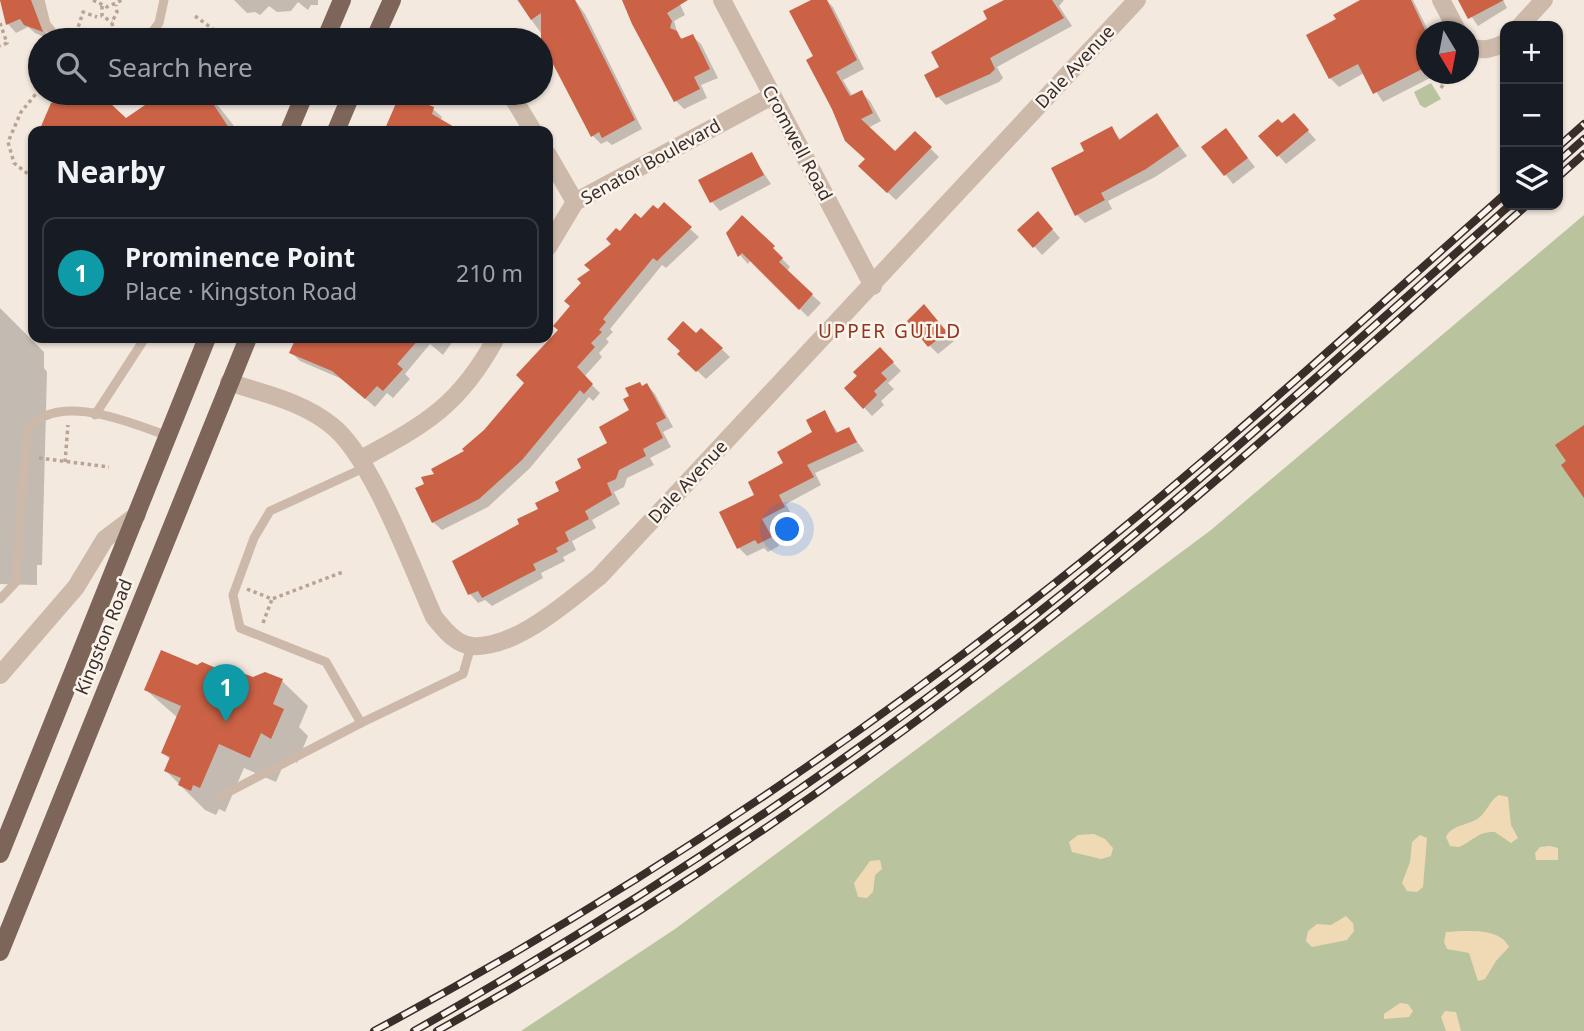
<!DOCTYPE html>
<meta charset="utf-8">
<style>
:root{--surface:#171b24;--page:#20242c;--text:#f1f3f6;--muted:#9ea1a6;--line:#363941;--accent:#92afb2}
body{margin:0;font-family:"Noto Sans",sans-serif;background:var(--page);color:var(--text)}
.controls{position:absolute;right:21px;top:21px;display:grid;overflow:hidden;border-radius:14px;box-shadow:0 2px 5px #0004}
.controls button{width:63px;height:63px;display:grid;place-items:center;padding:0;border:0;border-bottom:2px solid var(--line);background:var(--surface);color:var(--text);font:35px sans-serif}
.compass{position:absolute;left:1416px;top:21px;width:63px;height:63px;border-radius:50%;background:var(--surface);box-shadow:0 2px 5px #0004;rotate:170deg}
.you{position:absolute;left:788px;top:530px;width:24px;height:24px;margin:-18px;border:5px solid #fff;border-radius:50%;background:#1a73e8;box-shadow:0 0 0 10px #1a73e833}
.badge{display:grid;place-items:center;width:46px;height:46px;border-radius:50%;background:var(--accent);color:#fff;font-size:23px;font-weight:700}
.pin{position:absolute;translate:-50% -58px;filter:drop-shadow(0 2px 4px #0008)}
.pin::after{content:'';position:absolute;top:37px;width:24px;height:21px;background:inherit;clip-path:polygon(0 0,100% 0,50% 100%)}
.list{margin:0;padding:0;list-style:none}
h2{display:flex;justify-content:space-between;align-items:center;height:91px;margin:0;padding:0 28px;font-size:30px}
h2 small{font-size:23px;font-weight:400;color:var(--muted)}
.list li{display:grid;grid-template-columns:46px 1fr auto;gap:21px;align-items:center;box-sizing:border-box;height:112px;margin:0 14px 14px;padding:0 14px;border:2px solid var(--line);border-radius:14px}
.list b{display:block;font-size:26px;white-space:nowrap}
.list p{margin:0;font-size:23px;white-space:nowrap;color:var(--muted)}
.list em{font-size:23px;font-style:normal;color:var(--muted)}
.icon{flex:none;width:38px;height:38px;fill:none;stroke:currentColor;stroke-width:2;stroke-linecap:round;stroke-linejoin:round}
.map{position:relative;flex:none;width:1584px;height:1031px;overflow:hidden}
.search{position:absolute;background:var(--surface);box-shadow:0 2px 5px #0004;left:28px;top:28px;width:525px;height:77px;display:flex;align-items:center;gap:18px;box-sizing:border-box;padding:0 24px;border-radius:38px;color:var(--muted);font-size:26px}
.panel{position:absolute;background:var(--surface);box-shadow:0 2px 5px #0004;left:28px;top:126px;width:525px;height:217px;border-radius:14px}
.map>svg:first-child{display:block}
</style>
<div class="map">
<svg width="1584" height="1031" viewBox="0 0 1584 1031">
<rect width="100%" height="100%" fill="#f4e9df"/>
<!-- green -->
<g fill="#b9c49e">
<polygon points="1431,83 1441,99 1425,108 1420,105 1414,92"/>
<polygon points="1584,215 1584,1031 521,1031 675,929 1211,530"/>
</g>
<!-- sand -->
<g fill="#f0dab5">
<path d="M1499 795 1508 797 1511 825 1518 838 1511 843 1495 832C1478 831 1473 841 1459 847L1450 846 1446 837C1452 824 1469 826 1480 817 1488 810 1490 800 1499 795Z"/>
<polygon points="1094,834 1105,839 1113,848 1111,856 1101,859 1072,852 1069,842 1078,835"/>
<polygon points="1420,835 1427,838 1423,887 1417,892 1407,891 1402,883 1410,862 1412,842"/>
<polygon points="1550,846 1558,848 1558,860 1536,860 1535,853 1540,847"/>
<polygon points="880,860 882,869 875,875 873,892 867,898 858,897 854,883 870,861"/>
<polygon points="1346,916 1353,923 1354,931 1347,940 1312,947 1306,941 1308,931 1317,924 1331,925"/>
<path d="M1446 932C1465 931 1500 927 1509 947L1496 961 1485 979 1478 981 1469 953 1447 949 1444 942Z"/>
<polygon points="1400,1003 1408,1004 1413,1011 1409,1017 1384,1019 1384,1014"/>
<polygon points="1445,1011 1456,1012 1461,1031 1446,1031 1441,1017"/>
</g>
<!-- shadow -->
<g fill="#0003">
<polygon points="0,0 38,0 40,18 49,39 35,33 28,27 16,33 8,24"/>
<polygon points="234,0 318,0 318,5 311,5 308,10 298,2 291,11 277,12 269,6 260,15 255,12 247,13"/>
<polygon points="517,0 575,0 585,14 642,129 612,145 607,141 601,144 593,136 546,40"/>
<polygon points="622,0 678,0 685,15 674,21 678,35 684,40 692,36 701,44 718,78 701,85 707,98 684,109 676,101"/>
<polygon points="821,0 826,0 833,7 864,69 843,80 853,97 861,92 870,101 881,121 868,128 895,154 915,133 939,157 896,200 869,175 867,159 847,140 808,61 815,57"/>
<polygon points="1008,0 1064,0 1059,6 1072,26 997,67 1003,78 999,82 946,105 938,97 941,68"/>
<polygon points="1364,0 1413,0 1429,32 1426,74 1438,74 1383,102 1364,73 1339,87 1330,78 1338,20"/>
<polygon points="1460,0 1503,0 1507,8 1478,26"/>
<polygon points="155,93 208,93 238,131 41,131 52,104 126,120 151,103 147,98"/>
<polygon points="401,96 433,109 442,117 440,121 458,131 386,131"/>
<polygon points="1157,116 1187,156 1155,177 1108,201 1112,209 1085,223 1077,215 1087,151 1111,128 1121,140"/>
<polygon points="1302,124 1316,140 1286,164 1261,136 1282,126"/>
<polygon points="1226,131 1255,167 1233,184 1204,147"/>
<polygon points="751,154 771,184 720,211 712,202"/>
<polygon points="664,205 699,237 666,268 662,265 610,329 613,332 606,339 609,342 599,353 602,357 584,377 600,393 593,401 589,397 530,468 488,507 442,530 433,522 436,476 467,452 526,383 560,331 593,271 620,233"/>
<polygon points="742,218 790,267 786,272 821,303 808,317 751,260 748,264 740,255 728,233"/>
<polygon points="1046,222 1060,238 1042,255 1034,246"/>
<polygon points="0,308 44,352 44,368 47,372 42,565 37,565 37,585 0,584"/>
<polygon points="932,315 954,341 938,354 930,346"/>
<polygon points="702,330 730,357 706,379 679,354"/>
<polygon points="297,338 455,338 443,355 430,344 405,374 410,379 393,398 387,393 375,407 342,379 300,361 291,352"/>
<polygon points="880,349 901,371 888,383 894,389 881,401 884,405 872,416 846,388"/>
<polygon points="647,385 655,394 673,427 663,432 671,447 650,458 654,465 627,478 624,487 614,492 620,504 592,520 596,528 572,541 576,550 563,557 565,561 541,573 543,578 492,606 485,600 478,603 470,594 454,562 522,525 562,492 609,444"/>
<polygon points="824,412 839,434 848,429 864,451 815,473 821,485 786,504 792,516 770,528 779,546 768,552 764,548 747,556 739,548 757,495 815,433"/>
<polygon points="197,667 243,681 253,678 282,681 308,706 299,727 308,736 297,763 287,757 276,782 244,768 225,812 219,809 216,815 205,810 166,771 171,760 163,753 178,718 146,690"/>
</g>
<!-- building -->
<g fill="#cb6246">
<polygon points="0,0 31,0 43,32 24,25 20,19 6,25"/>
<polygon points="518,0 575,0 635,120 602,138 599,132 591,137 541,41 541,13 531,20"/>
<polygon points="622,0 688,0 667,13 672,21 670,28 677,31 681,39 693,34 710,69 694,77 700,89 674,102 632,24"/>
<polygon points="811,0 827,0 857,60 836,72 850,96 862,90 873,113 861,119 895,151 915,131 932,147 887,193 858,166 865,159 845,141 832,109 806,60 813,56 789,11"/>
<polygon points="1004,0 1052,0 1064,18 990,58 995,69 990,74 936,98 924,75 939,67 931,52 987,19 983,11"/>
<polygon points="1360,0 1411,0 1426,32 1426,67 1373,94 1358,64 1329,79 1306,35 1336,19 1333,15"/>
<polygon points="1458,0 1504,0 1468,19"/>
<polygon points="141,93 206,93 231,131 39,131 51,103 57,101 59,95 88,104 89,98 99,99 111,104 126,118 148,103"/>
<polygon points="400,94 434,107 432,114 461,131 384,131"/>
<polygon points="1157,113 1179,146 1146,169 1101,193 1105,200 1075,216 1051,168 1084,151 1080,143 1112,126 1119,140"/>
<polygon points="1294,113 1309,130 1277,157 1258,136 1278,119 1282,123"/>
<polygon points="1226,128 1248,158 1224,176 1201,147"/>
<polygon points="752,152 764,175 710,203 698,180"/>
<polygon points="664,202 692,227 657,261 653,258 603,319 606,322 599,330 602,332 591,343 595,347 577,367 593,384 584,394 580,390 522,460 479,499 432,523 415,488 424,484 421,477 434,474 431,469 464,451 462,449 484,430 524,383 516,375 558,330 553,326 570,306 564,301 581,283 577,279 590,270 584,265 611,244 606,239 616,228 620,231 635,213 641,218 653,205 658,209"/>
<polygon points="1038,211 1053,229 1033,248 1017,230"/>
<polygon points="742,215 775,246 773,248 783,258 779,262 813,294 799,310 742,253 738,257 726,233"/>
<polygon points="924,304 947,332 928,347 907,321"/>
<polygon points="683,321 696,333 701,328 723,348 696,372 677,354 680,351 667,339"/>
<polygon points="296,338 420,338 397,364 403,369 383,391 377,386 365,399 332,371 289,353"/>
<polygon points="880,347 894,362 881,373 887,379 874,391 877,395 863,409 844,388 857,376 853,372"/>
<polygon points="640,382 642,386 647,383 666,418 656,423 663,438 643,449 646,456 619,470 616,479 607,483 612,495 585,511 589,519 565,532 569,541 556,548 558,552 533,564 536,570 482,598 478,591 468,595 452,561 519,524 517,519 538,509 535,503 559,491 555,482 581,468 577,459 607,443 599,427 629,410 623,399 629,396 625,388"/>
<polygon points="825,410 836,433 849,427 857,442 807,465 814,477 779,495 785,507 762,519 772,537 758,544 755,540 737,549 719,512 754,495 748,482 783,463 777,452 812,432 806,420"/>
<polygon points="1584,425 1584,498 1561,465 1566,461 1555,445"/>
<polygon points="161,650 197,665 202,662 242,679 245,674 253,677 265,672 283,679 273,704 284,709 271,739 261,733 250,758 219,744 200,788 193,785 191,791 178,785 181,778 164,771 170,757 161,753 181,706 144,690"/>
</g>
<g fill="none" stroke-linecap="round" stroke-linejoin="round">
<!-- path -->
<g stroke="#b9a394" stroke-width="3.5" stroke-dasharray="3.5 3.5" stroke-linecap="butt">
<polyline points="93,0 107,7 122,0"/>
<polyline points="102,6 102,16 112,22"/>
<polyline points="195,16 228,40"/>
<polyline points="0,23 7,43 0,46"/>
<polyline points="74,40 83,12 97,17"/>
<polyline points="114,40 112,22 117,12 116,5"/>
<polyline points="1441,88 1450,74"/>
<polyline points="33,178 14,163 8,142 21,112 40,89"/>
<polyline points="39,458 109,467"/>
<polyline points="65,462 68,425"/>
<polyline points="247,589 272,599 343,572"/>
<polyline points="263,623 272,599"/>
</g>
<!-- service -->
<g stroke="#cdb9aa" stroke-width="9">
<polyline points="40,0 46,24 59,40"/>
<polyline points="146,40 159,23 164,0"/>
<polyline points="95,415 145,338"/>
<polyline points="366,467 270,511 254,538 233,595 240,628 326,662 361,723 463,674 471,646"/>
<path d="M0 599 16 582 27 428C33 425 39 419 45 416 80 401 135 424 168 436"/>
<polyline points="221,796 361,723"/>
</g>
<!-- minor -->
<g stroke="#cdb9aa" stroke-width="18">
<polyline points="722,0 873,286"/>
<polyline points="1441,0 1458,32"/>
<polyline points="1520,26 1544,0"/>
<path d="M1468 46C1483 52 1491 49 1505 43"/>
<polyline points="510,93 533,131"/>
<polyline points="548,155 575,202"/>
<polyline points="548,247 575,202 772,96"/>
<path d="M229 382C264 394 301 401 331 425 371 455 412 568 434 617 444 629 455 644 472 646 515 649 567 602 599 577L1137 0"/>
<path d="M361 459C426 424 460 405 496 338"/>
<polyline points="0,675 76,587 105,539 137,515"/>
</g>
<!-- primary -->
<g stroke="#7d655a" stroke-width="18">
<polyline points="325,40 342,0"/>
<polyline points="374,40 392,0"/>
<polyline points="289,131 305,93"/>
<polyline points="336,131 352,93"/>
<polyline points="0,854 207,338"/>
<polyline points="0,952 248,338"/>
</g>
<!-- rail casing -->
<g stroke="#3a2e2a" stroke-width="8">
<g id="rail">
<polyline points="1558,147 1584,124"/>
<polyline points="1558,162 1584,139"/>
<polyline points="1558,177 1584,154"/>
<path d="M374 1031C604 908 822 765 1027 605 1193 476 1348 333 1505 194"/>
<path d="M414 1031C631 908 838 770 1034 616 1198 486 1353 344 1510 205"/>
<path d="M437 1031C674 899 898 744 1107 572 1251 454 1388 328 1527 205"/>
</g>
</g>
<!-- rail -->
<use href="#rail" stroke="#fbf4ec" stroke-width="5" stroke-dasharray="16" stroke-linecap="butt"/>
</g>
<g text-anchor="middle" stroke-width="5" stroke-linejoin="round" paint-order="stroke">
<!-- street labels -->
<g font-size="18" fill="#3a2e2a" stroke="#fbf4ec">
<text transform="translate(1075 67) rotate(-47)" y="6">Dale Avenue</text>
<text transform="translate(797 143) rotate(62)" y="6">Cromwell Road</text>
<text transform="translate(651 162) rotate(-29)" y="6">Senator Boulevard</text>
<text transform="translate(688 482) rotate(-47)" y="6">Dale Avenue</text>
<text transform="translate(104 637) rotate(-68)" y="6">Kingston Road</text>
</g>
<!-- neighbourhood labels -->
<g font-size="19" letter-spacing="2" fill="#8e351e" stroke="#fbf4ec">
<text x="890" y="338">UPPER GUILD</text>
</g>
</g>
</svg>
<div class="controls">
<button>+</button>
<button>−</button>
<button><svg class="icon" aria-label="layers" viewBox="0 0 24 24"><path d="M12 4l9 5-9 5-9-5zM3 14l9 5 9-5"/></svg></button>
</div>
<svg class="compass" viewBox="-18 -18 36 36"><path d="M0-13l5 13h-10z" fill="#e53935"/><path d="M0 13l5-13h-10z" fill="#9ea1a6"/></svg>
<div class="you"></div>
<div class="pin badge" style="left:226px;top:722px;background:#0f9aa8">1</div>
<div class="search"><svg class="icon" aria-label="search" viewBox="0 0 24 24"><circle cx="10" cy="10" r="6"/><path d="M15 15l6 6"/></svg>Search here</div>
<section class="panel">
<h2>Nearby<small></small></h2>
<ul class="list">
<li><span class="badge" style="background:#0f9aa8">1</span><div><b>Prominence Point</b><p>Place · Kingston Road</p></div><em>210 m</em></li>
</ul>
</section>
</div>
